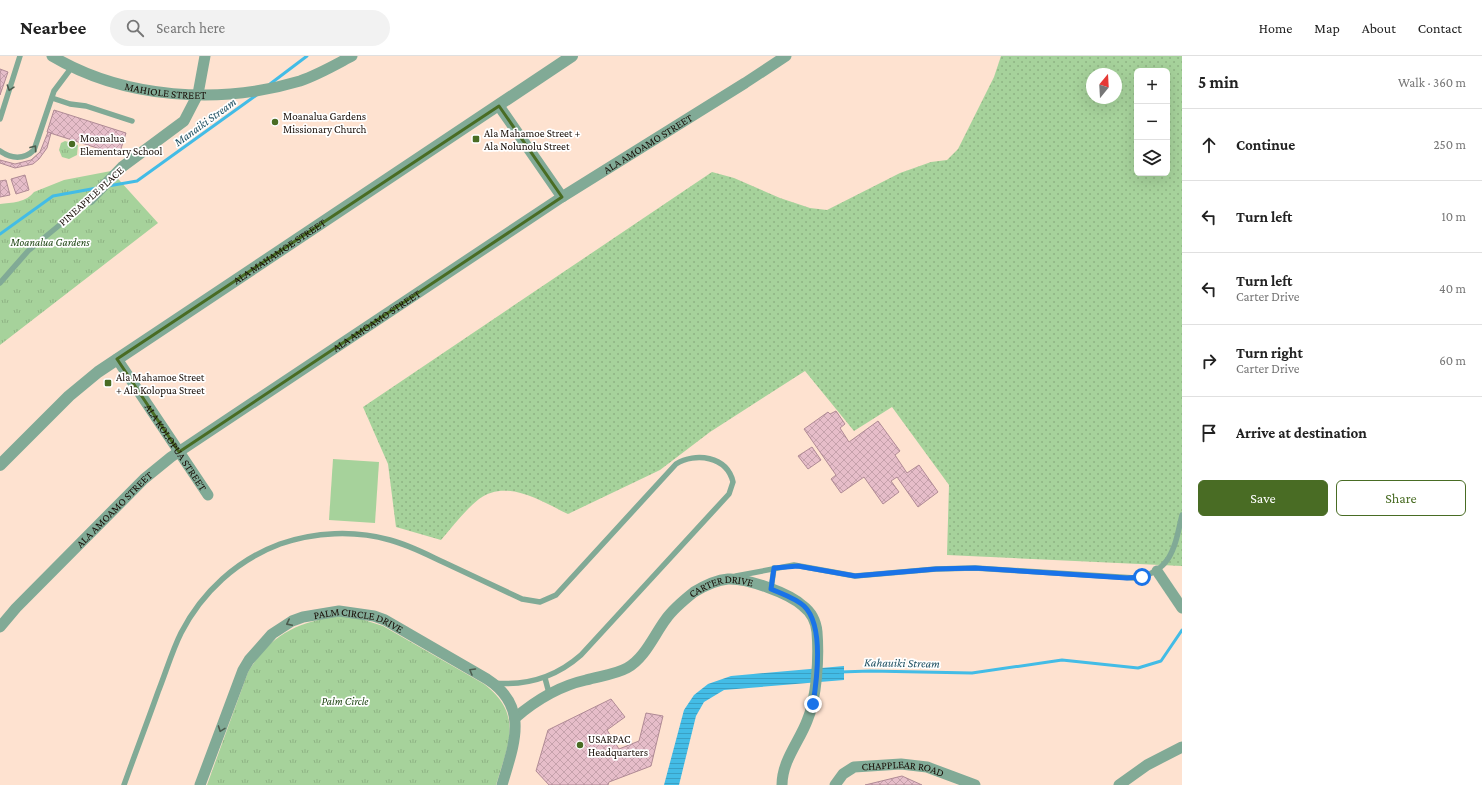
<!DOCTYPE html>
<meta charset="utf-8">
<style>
:root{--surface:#fff;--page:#f2f2f2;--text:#222;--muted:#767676;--line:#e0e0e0;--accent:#496c24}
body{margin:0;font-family:"Crimson Pro",serif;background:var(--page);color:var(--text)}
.controls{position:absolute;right:12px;top:12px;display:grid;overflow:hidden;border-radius:6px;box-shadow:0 4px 16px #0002}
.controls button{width:36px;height:36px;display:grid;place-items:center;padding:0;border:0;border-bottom:1px solid var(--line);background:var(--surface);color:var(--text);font:20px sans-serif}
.compass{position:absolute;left:1086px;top:12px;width:36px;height:36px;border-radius:50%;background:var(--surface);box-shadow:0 4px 16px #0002;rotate:18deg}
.stop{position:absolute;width:12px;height:12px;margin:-9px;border:3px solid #1a73e8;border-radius:50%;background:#fff}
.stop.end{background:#1a73e8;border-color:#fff;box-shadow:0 1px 4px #0008}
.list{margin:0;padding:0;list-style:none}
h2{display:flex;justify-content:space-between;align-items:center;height:52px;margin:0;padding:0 16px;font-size:17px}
h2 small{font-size:13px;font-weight:400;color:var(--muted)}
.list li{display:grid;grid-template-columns:26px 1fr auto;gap:12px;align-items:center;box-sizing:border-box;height:72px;padding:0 16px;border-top:1px solid var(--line)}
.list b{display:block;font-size:15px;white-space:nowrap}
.list p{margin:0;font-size:13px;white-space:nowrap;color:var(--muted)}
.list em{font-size:13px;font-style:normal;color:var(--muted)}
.actions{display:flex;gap:8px;padding:12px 16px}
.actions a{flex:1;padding:9px 0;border:1px solid var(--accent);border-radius:6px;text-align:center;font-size:14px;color:var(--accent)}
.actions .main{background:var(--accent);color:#fff}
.icon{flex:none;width:22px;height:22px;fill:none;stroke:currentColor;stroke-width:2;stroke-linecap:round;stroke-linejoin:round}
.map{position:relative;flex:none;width:1182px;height:729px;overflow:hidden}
header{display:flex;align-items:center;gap:24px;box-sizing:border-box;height:56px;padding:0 20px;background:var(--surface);border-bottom:1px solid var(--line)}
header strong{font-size:19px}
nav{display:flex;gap:22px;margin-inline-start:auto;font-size:14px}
.search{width:280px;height:36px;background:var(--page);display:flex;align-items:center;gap:10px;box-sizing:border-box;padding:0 14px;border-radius:22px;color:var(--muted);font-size:15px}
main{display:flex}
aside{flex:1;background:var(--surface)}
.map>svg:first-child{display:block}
</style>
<header>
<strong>Nearbee</strong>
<div class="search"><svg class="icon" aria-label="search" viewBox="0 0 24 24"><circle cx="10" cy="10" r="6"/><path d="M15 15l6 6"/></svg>Search here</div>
<nav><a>Home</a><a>Map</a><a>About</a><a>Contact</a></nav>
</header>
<main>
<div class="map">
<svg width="1182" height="729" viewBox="0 0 1182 729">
<defs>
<pattern id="grass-dots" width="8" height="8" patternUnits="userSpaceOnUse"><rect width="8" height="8" fill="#a6d29b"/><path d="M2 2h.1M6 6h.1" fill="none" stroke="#8eb384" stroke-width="1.8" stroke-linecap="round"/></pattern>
<pattern id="park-tufts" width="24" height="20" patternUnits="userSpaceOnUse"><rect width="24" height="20" fill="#a6d29b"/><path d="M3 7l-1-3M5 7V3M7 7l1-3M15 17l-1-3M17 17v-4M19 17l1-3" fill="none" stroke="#8eb384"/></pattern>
<pattern id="water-rules" width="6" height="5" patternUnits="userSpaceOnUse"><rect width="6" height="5" fill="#43bce6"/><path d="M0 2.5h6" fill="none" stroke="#3aa0c4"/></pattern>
<pattern id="building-cross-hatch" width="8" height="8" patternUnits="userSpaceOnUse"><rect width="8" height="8" fill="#e6bdc9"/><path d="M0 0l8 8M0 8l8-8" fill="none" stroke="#c5a1ab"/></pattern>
</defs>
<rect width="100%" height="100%" fill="#fee2d0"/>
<!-- grass -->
<path fill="url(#grass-dots)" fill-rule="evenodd" d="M1001 0H1182V510L947 499 949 429 892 351 854 375 805 315 710 376 660 414 568 458C542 446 507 422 479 443 465 454 453 470 441 484L396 471 388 408 363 351 712 116 734 122 780 142 810 152 827 154 900 117 931 106 947 104 958 93 994 21ZM1137 15H1167V117H1137ZM1092 18H1116V42H1092Z"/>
<!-- park -->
<g fill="url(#park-tufts)">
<polygon points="65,85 78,89 77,99 69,103 62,101 59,94 61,87"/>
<path d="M111 115 158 167 0 289V148C11 147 27 146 34 136L64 124Z"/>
<path d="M339 560 361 563 383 570 484 628C524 658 508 689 496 729H207L248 616C270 579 297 566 339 560Z"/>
</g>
<!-- pitch -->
<polygon fill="#a6d29b" points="333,403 379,406 375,467 329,464"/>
<!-- water -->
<polygon fill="url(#water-rules)" points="844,610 844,624 724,634 704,646 696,660 679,729 664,729 684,654 694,639 708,628 731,620"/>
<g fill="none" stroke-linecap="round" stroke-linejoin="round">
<!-- stream -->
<g stroke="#43bce6" stroke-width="3">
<polyline points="270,28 307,0"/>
<polyline points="108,130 137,125 258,38"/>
<polyline points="0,178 53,140 97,132"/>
<polyline points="840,616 870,615 972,617 1062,604 1138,612 1161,605 1182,574"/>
</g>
</g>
<!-- building -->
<g fill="url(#building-cross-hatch)" stroke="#b08a95">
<polygon points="0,13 8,16 0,39"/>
<polygon points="54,54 126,77 119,99 47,76"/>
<polygon points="48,76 51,77 47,92 39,103 33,108 15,112 0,107 0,104 15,108 31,104 40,96"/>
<polygon points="25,119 29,134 16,138 11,123"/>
<polygon points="6,124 10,139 0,141 0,125"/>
<polygon points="836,355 845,368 840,372 849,386 878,365 900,395 895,399 907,417 919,409 938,436 918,451 897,421 891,425 899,436 883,448 864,421 841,437 831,423 836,419 804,373 828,356 830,358"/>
<polygon points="812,391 821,404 808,413 798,400"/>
<polygon points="611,643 625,661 607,674 619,693 639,685 646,657 663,660 651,710 609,726 608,729 549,729 536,715 548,674"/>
<polygon points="902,720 922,729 865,729"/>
</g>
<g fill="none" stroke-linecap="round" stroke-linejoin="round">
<!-- service -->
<g stroke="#81aa96" stroke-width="5.5">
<polyline points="52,42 70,48 86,50 132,65"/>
<polyline points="0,63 20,0"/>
<path d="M0 95C11 103 24 104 34 94L54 35 72 11"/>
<polyline points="0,227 28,195 90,144"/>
<path d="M736 520 794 509 855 520 936 513 975 512 1135 522C1172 516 1175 490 1182 459"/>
<polyline points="771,533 774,512"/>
<polyline points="545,622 549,637"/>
<path d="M124 729C135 698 147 667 158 636 166 616 172 595 181 577 202 536 237 504 280 488 315 476 354 474 390 484 409 489 426 498 443 506 469 518 496 531 522 543L540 546 556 539 676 408C695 396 727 400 733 426L729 438 581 599C556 621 527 630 494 627"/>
</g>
<!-- minor -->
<g stroke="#81aa96" stroke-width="11">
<path id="s1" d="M52 0C124 43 220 49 300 25 318 19 335 9 352 0"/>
<polyline points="499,50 562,141"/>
<polyline points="90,144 122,111 184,65 198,38 205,0"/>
<path id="s2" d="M117 303 208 439"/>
<polyline points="1157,515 1182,552"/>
<path id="s3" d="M0 571 16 552 144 423 171 401 562 141 745 27 786 0"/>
<path id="s4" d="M515 662C536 644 559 630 586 624 599 620 614 619 627 612 645 602 654 579 666 563 673 553 684 544 694 536 704 530 716 524 728 523 747 522 789 537 803 550 811 556 816 566 817 576 819 601 817 642 807 665 799 686 782 705 782 729"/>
<path id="s5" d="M200 729 243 614 249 604 272 578 292 565 303 561 339 555 374 560 385 564 487 623C530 651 514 688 502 729"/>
<path id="s6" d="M835 729 843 718 854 711 901 708 927 711 975 729"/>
<polyline points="1119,729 1147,709 1182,691"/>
</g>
<!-- tertiary -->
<path stroke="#81aa96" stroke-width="12" id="s7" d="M0 409 69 340 98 316 572 0"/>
</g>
<!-- one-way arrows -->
<defs><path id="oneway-chevron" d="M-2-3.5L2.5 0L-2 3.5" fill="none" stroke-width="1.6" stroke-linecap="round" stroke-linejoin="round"/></defs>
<g stroke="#4c5c4e">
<use href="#oneway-chevron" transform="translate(10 32) rotate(108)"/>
<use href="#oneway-chevron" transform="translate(34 92) rotate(-54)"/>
<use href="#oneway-chevron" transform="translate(289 567) rotate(153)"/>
<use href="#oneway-chevron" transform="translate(472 615) rotate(-150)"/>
<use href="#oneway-chevron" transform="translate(221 673) rotate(110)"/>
</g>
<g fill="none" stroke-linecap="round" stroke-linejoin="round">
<!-- route -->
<path stroke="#1a73e8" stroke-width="5" d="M813 648C817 623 824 569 804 550 795 542 782 538 771 533L774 512 798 510 855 520 936 513 975 512 1127 522 1142 521"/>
</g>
<!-- marked area -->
<path fill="none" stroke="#496c24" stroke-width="3" stroke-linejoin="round" d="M499 50 562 141 179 396 117 303Z"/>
<!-- markers -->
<g fill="#496c24" stroke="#fff" stroke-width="1.5">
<circle cx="275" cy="66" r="4"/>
<rect x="472" y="79" width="8" height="8" rx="2"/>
<circle cx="72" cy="88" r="4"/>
<rect x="104" y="323" width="8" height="8" rx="2"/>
<circle cx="580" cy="689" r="4"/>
</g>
<g text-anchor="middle" stroke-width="3.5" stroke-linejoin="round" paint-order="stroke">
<!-- street labels -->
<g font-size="11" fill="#180d06" stroke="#fff">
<text dy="4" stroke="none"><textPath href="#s1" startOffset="120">MAHIOLE STREET</textPath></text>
<text dy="4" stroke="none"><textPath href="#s3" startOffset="812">ALA AMOAMO STREET</textPath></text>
<text transform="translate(91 140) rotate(-42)" y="4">PINEAPPLE PLACE</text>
<text dy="4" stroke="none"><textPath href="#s7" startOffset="353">ALA MAHAMOE STREET</textPath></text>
<text dy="4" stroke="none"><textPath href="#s3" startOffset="488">ALA AMOAMO STREET</textPath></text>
<text dy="4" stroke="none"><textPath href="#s2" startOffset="106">ALA KOLOPUA STREET</textPath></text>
<text dy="4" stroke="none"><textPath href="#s3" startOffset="164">ALA AMOAMO STREET</textPath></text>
<text dy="4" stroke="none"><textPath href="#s4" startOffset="255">CARTER DRIVE</textPath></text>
<text dy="4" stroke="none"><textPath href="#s5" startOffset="262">PALM CIRCLE DRIVE</textPath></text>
<text dy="4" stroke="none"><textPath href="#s6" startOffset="76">CHAPPLEAR ROAD</textPath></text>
</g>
<!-- poi labels -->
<g font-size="11" fill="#180d06" stroke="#fff" text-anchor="start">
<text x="283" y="64">Moanalua Gardens<tspan x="283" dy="13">Missionary Church</tspan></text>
<text x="484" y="81">Ala Mahamoe Street +<tspan x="484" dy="13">Ala Nolunolu Street</tspan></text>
<text x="80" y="86">Moanalua<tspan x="80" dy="13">Elementary School</tspan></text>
<text x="116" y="325">Ala Mahamoe Street<tspan x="116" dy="13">+ Ala Kolopua Street</tspan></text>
<text x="588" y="687">USARPAC<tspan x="588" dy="13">Headquarters</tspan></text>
</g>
<!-- park labels -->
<g font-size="11" font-style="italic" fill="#1f4614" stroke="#fff">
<text x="50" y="190">Moanalua Gardens</text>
<text x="345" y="649">Palm Circle</text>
</g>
<!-- water labels -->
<g font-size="12" font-style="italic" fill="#1f5062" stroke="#fff">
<text transform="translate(205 66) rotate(-36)" y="4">Manaiki Stream</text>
<text transform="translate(902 607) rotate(1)" y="4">Kahauiki Stream</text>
</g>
</g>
</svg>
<div class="controls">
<button>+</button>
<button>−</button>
<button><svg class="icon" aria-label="layers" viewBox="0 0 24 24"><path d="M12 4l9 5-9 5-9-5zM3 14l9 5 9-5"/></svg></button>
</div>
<svg class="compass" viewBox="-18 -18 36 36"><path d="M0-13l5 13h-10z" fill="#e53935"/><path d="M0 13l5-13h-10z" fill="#767676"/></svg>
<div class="stop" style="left:1142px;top:521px"></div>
<div class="stop end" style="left:813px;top:648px"></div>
</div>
<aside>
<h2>5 min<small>Walk · 360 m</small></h2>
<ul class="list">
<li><svg class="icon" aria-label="ahead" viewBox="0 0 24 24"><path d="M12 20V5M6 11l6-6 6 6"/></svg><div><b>Continue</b></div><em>250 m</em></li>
<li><svg class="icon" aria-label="left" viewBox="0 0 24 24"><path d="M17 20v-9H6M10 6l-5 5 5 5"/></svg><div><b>Turn left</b></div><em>10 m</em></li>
<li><svg class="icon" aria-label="left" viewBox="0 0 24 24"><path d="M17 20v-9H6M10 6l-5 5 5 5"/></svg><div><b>Turn left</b><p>Carter Drive</p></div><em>40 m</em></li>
<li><svg class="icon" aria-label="right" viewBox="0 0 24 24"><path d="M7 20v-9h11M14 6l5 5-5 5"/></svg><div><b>Turn right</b><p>Carter Drive</p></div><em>60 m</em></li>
<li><svg class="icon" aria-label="arrive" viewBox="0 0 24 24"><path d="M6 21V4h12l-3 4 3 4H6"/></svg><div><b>Arrive at destination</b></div></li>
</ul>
<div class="actions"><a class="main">Save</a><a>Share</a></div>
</aside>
</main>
